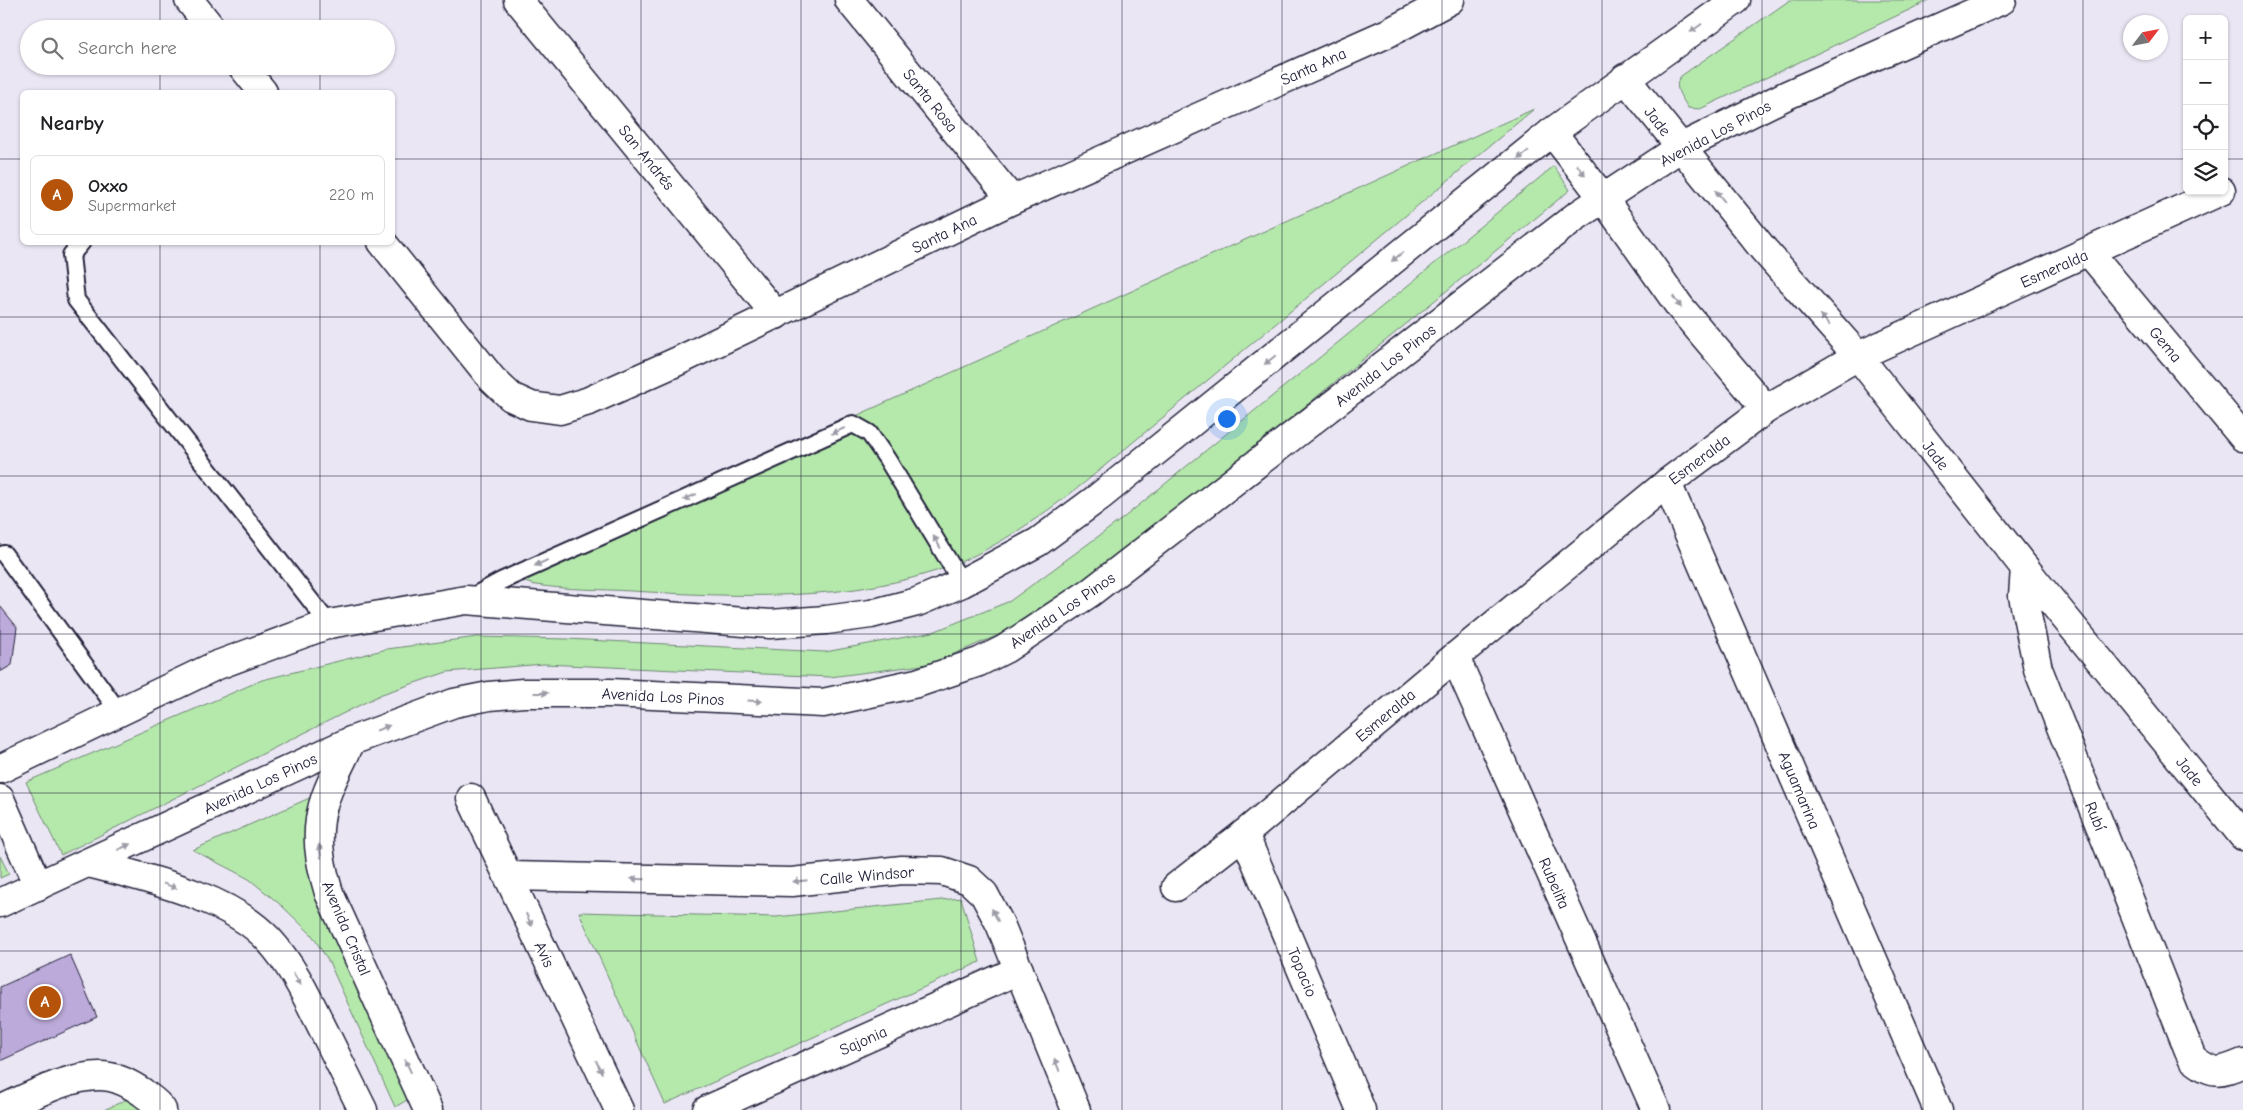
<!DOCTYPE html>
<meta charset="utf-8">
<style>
:root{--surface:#fff;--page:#f2f2f2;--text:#202124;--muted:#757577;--line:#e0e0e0;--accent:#b45309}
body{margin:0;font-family:"Comic Neue",sans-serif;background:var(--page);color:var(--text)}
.controls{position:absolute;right:15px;top:15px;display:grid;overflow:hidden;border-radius:8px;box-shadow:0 1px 4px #0004}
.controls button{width:45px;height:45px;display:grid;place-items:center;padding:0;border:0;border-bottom:1px solid var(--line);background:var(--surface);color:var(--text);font:25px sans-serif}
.compass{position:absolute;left:2123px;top:15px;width:45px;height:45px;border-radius:50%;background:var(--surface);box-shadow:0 1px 4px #0004;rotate:58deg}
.you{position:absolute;left:1226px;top:418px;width:18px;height:18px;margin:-12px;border:4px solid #fff;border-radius:50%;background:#1a73e8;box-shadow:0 0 0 8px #1a73e833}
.badge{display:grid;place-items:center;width:32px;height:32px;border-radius:50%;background:var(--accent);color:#fff;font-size:16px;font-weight:700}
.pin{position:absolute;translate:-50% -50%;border:2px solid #fff;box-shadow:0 1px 5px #0006}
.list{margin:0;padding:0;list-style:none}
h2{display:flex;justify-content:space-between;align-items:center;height:65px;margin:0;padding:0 20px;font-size:21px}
h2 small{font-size:16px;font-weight:400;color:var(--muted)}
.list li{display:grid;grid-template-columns:32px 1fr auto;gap:15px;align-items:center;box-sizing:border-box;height:80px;margin:0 10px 10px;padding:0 10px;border:1px solid var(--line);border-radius:8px}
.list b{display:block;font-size:19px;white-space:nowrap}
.list p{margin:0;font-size:16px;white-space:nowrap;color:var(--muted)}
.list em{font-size:16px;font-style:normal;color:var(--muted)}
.icon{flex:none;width:28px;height:28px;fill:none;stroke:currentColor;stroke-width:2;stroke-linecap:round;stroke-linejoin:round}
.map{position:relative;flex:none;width:2243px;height:1110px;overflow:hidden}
.search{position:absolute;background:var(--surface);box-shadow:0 1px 4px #0004;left:20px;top:20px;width:375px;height:55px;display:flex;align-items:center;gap:12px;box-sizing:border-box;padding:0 18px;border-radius:28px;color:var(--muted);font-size:19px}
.panel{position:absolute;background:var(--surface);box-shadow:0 1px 4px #0004;left:20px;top:90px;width:375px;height:155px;border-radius:8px}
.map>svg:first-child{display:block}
</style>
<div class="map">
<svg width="2243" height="1110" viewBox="0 0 2243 1110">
<rect width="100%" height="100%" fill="#ebe6f4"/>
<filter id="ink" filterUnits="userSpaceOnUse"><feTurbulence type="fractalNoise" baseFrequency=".02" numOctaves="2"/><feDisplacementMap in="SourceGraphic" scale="10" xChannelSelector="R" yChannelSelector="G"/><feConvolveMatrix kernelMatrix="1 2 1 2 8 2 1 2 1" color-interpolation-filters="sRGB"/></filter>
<g filter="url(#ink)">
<!-- green -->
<g fill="#b5e9ab" stroke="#6c8673">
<path d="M1790 0H1930L1700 109 1688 108C1682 97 1672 87 1681 76Z"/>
<path d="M1534 109 1084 483C1044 514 1000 546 953 565 853 603 735 597 631 591 600 589 567 590 536 585 527 584 517 578 509 573Z"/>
<polygon points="1554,166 1570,190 1133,547 1013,629 930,664 830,677 544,664 447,672 382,694 61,855 26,782 262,680 387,649 477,637 567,639 825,652 933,632 1010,601 1122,519"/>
<polygon points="323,792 307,837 414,1096 395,1107 329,962 312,935 282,906 249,879 193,850"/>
<polygon points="0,856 9,874 0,878"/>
<polygon points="961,898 980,962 665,1104 579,912 776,917"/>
<polygon points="136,1095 143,1110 104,1110"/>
</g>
<!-- building -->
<g fill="#bcaada" stroke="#22223b">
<polygon points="0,606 17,627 12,665 0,672"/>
<polygon points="70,955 97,1017 0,1061 0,987"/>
</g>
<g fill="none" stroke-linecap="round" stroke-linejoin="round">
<!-- lane casing -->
<g stroke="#22223b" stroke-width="20">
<g id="lane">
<polyline points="82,242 71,255 76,300 329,624"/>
<polyline points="4,554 119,712"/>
<polyline points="468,599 501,581 853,424 869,433 887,459 962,583"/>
</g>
</g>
<!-- street casing -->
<g stroke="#22223b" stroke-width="31">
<g id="street">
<polyline points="189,0 212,29"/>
<polyline points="518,0 776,315"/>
<polyline points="849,0 1012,200"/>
<polyline points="242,66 263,92"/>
<polyline points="1625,78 1764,250 1858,356 2036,582 2243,836"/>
<polyline points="1552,132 1603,198 1680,307 1766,409"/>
<polyline points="382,242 492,379 511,397 531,406 560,410 589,401 676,362 1012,200 1388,33 1450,0"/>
<polyline points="2089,252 2243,437"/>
<polyline points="1667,483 1938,1110"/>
<path d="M2025 568 2023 596 2038 669 2192 1058C2213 1075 2219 1073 2243 1063"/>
<polyline points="1455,657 1656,1110"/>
<path d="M351 741C340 766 323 794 320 820 316 845 322 869 329 893L428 1110"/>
<polyline points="471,798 619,1110"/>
<polyline points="1244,834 1361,1110"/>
<path d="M89 863C145 878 229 896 269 940 292 965 306 995 321 1025 335 1053 349 1082 363 1110"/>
<polyline points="508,876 792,882 902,870 942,871 969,880 984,894 1000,924 1076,1110"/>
<polyline points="1176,887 1244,834 1455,657 1667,483 1766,409 1858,356 2221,191"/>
<path d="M0 1110C31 1096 76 1071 110 1077 121 1079 133 1086 142 1092 149 1098 157 1102 162 1110"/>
<polyline points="707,1110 1019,970"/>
</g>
</g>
<!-- secondary casing -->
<g stroke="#22223b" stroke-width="31">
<g id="secondary">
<polyline points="0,769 215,666 329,624 466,600 770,624 826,620 871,614 917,602 962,583 1038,542 1099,497 1552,132 1736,0"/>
<polyline points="0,799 38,886"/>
<polyline points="0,903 351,741 454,703 489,696 523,693 610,693 823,703 917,683 979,662 1005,649 1091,592 1575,217 1680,148 1787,95 2002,0"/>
</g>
</g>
<!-- lane -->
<use href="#lane" stroke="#fff" stroke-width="16"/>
<!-- street -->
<use href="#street" stroke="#fff" stroke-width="28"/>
<!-- secondary -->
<use href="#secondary" stroke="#fff" stroke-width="28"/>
</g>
<!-- one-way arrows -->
<defs><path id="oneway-solid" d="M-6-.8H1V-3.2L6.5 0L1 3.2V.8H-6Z" transform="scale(1.25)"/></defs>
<g fill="#9c9ca7">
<use href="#oneway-solid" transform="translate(1696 28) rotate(145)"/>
<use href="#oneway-solid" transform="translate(1523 155) rotate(141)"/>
<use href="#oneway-solid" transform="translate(1581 170) rotate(53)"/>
<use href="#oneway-solid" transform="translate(1720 196) rotate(-129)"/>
<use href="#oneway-solid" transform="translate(1397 257) rotate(141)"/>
<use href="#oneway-solid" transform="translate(1677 302) rotate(54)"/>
<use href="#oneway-solid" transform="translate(1825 320) rotate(-131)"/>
<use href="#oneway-solid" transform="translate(1270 360) rotate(141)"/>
<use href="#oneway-solid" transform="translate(838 431) rotate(156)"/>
<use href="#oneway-solid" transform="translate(690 497) rotate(156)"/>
<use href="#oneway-solid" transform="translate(937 542) rotate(-121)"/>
<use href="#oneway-solid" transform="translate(541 563) rotate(156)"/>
<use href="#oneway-solid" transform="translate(541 693)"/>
<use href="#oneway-solid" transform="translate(755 701) rotate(3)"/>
<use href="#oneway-solid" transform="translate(383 728) rotate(-21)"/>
<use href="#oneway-solid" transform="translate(124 847) rotate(-25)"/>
<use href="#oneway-solid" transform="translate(320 851) rotate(-98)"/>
<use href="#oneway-solid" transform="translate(638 879) rotate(-179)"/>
<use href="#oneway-solid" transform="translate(800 881) rotate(174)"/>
<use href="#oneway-solid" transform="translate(170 886) rotate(20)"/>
<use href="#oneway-solid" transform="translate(995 915) rotate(-116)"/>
<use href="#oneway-solid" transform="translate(529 920) rotate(65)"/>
<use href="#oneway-solid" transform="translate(297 979) rotate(58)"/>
<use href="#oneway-solid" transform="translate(1057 1065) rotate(-112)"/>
<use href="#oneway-solid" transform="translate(408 1066) rotate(-115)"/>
<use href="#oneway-solid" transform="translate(599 1067) rotate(65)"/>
</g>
</g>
<!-- grid -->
<path fill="none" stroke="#22223b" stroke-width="1" stroke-opacity="0.55" d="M160 0V29M320 0V29M481 0V1110M641 0V1110M801 0V1110M961 0V1110M1122 0V1110M1282 0V1110M1442 0V1110M1602 0V1110M1762 0V1110M1923 0V1110M2083 0V1110M160 66V92M320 66V92M0 159H22M392 159H2187M2224 159H2243M160 242V1110M320 242V1110M0 317H2243M0 476H2243M0 634H2243M0 793H2243M0 951H2243"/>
<g text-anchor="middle" stroke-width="4.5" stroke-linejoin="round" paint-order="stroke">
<!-- street labels -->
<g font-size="16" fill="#22223b" stroke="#fff">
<text transform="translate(1313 66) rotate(-24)" y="6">Santa Ana</text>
<text transform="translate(931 100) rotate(51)" y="6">Santa Rosa</text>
<text transform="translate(1658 121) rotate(52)" y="6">Jade</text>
<text transform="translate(1715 133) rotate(-28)" y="6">Avenida Los Pinos</text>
<text transform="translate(647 157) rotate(51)" y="6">San Andrés</text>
<text transform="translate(944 233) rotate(-26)" y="6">Santa Ana</text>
<text transform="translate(2054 268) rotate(-24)" y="6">Esmeralda</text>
<text transform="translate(2166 344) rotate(50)" y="6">Gema</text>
<text transform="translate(1385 365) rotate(-38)" y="6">Avenida Los Pinos</text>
<text transform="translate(1936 455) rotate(52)" y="6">Jade</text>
<text transform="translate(1699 459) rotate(-37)" y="6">Esmeralda</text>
<text transform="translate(1062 610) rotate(-34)" y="6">Avenida Los Pinos</text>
<text transform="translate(663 696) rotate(3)" y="6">Avenida Los Pinos</text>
<text transform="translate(1385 715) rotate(-40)" y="6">Esmeralda</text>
<text transform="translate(2190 771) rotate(51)" y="6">Jade</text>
<text transform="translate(260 783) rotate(-25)" y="6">Avenida Los Pinos</text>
<text transform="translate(1800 790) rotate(67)" y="6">Aguamarina</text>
<text transform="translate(2096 816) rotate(68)" y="6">Rubí</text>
<text transform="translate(867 875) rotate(-5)" y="6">Calle Windsor</text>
<text transform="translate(1555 883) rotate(66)" y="6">Rubelita</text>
<text transform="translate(347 928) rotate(67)" y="6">Avenida Cristal</text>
<text transform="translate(545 954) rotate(65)" y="6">Avis</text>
<text transform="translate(1303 972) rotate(67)" y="6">Topacio</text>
<text transform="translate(863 1040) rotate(-24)" y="6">Sajonia</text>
</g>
</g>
</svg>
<div class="controls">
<button>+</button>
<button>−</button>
<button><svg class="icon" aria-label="locate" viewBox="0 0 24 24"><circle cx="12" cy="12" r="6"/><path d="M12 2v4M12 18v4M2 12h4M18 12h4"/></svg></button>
<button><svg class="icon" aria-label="layers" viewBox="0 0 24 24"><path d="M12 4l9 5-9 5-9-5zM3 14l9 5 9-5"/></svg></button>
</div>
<svg class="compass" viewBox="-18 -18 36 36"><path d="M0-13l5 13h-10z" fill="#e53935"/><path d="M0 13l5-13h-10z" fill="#757577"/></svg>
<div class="you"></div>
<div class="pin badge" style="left:45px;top:1002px">A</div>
<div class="search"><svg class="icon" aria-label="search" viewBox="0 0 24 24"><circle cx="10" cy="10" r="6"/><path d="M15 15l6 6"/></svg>Search here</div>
<section class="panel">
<h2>Nearby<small></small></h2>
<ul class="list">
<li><span class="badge">A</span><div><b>Oxxo</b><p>Supermarket</p></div><em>220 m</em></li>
</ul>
</section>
</div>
